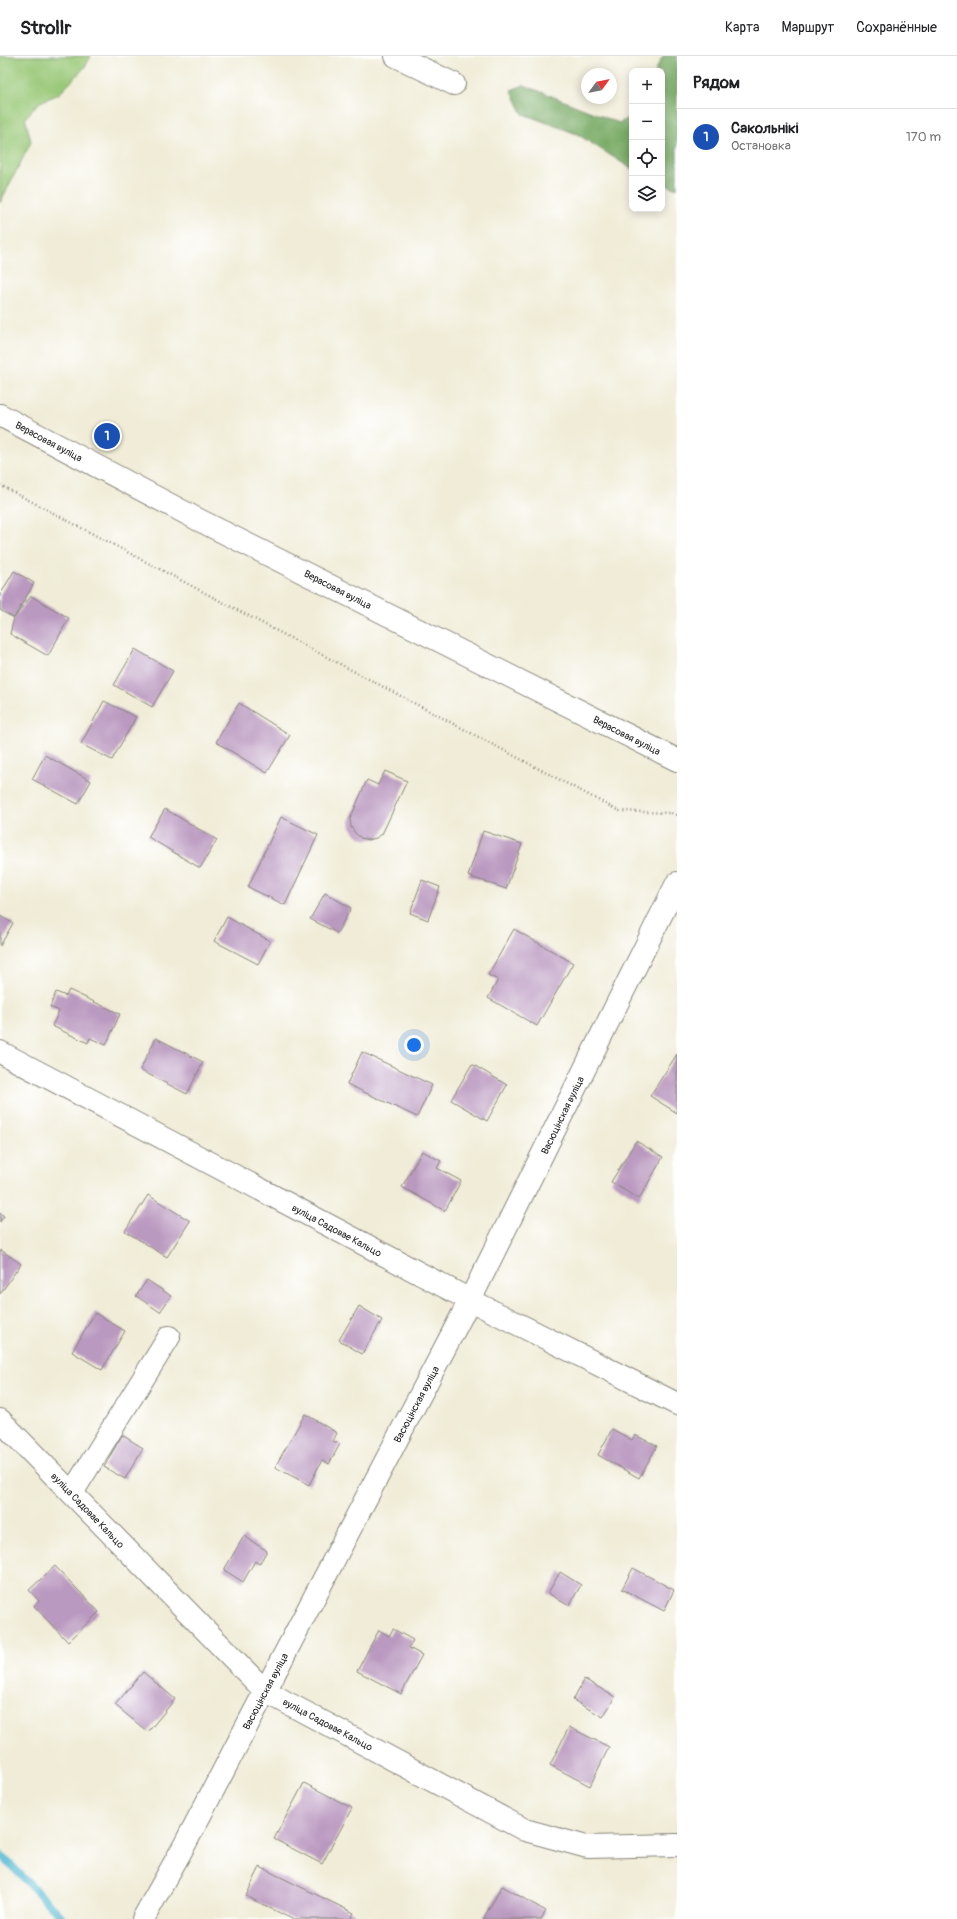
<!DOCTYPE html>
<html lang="ru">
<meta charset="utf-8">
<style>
:root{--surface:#fff;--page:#f2f2f2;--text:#202124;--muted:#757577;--line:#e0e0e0;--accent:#0f766e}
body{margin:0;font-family:Pangolin,sans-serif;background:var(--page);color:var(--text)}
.controls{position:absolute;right:12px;top:12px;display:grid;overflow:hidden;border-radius:8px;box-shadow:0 2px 10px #0003}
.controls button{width:36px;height:36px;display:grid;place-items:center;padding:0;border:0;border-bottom:1px solid var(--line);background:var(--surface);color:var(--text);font:20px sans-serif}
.compass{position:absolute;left:581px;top:12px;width:36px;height:36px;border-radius:50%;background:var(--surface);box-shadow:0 2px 10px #0003;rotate:57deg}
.you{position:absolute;left:414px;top:989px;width:14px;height:14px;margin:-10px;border:3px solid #fff;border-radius:50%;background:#1a73e8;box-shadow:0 0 0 6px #1a73e833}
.badge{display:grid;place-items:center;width:26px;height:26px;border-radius:50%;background:var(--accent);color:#fff;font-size:13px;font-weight:700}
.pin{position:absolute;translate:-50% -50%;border:2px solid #fff;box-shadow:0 1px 4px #0006}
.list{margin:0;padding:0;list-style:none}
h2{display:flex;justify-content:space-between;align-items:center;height:52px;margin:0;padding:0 16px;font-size:17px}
h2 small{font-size:13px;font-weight:400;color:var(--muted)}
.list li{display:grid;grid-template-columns:26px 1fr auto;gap:12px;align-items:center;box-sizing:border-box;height:56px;padding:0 16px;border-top:1px solid var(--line)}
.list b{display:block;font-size:15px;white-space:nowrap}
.list p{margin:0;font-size:13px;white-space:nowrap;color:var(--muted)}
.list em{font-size:13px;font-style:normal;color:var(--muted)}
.icon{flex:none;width:22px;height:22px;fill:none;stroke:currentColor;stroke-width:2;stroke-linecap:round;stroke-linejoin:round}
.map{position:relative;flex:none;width:677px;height:1863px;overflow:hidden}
header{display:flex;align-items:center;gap:24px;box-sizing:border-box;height:56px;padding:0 20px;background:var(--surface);border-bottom:1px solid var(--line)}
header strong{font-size:19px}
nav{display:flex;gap:22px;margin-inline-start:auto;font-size:14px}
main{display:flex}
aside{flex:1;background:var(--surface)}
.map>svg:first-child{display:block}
</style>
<header>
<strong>Strollr</strong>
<nav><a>Карта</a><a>Маршрут</a><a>Сохранённые</a></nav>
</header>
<main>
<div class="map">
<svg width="677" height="1863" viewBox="0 0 677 1863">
<rect width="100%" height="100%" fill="#fff"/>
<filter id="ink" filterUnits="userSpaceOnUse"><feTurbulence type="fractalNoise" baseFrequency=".025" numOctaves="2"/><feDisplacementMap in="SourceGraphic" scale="8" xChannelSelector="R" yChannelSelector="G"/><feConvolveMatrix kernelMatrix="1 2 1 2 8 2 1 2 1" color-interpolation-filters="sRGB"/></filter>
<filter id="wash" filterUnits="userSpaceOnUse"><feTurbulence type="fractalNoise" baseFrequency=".012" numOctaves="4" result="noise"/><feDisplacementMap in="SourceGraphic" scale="16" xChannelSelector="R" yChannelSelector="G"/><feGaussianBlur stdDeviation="0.9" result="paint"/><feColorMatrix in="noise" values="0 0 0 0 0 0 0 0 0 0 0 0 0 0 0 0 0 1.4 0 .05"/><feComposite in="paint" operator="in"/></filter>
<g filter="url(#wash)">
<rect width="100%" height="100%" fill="#f0ecd7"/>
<!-- green -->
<polygon fill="#98c776" stroke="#5a7249" points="0,0 91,0 85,11 59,38 40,46 25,62 31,86 0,147"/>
<!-- forest -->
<g fill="#7aac67" stroke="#4b6442">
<polygon points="663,0 677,0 677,133 662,127 662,15 655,15"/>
<polygon points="524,29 619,67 632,59 632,113 577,78 523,58 511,34"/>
</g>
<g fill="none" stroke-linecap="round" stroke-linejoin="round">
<!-- stream -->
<polyline stroke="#52b8d1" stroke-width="8" points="0,1798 64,1863"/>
</g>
<g id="blocks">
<!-- building -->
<g fill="#ba99c0">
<polygon points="14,515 34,527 14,562 0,554 0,539"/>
<polygon points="31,540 69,562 48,600 10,578 14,562"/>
<polygon points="135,593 173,615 152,651 114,629"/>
<polygon points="104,645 136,661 112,704 81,688"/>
<polygon points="239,647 290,679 267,717 216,686"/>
<polygon points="45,699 91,725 78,748 32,723"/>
<polygon points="385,715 407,725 382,778 376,782 368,784 361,782 355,777 351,771 350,763 353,756 367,724 378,729"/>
<polygon points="165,753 217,784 200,812 148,781"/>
<polygon points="281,761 318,779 285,849 248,831"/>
<polygon points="483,775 522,788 506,833 468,820"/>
<polygon points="422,824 440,831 428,864 410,857"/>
<polygon points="325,837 351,852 337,877 310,863"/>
<polygon points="0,860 13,867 0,890"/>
<polygon points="227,861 270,885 258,908 214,885"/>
<polygon points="514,873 573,907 537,970 488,942 498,924 488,919"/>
<polygon points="69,934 120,958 106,989 90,982 88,987 52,970 59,955 50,951 56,936 66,940"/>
<polygon points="156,982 203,1006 187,1038 140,1014"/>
<polygon points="362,996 432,1029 417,1061 347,1028"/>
<polygon points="677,998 677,1057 650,1040"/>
<polygon points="472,1008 507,1029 487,1065 451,1044"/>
<polygon points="636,1085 663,1101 639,1143 611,1126"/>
<polygon points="422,1095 441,1105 437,1112 461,1125 445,1155 402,1131"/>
<polygon points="148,1139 190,1165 167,1201 125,1175"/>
<polygon points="0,1157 4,1160 0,1166"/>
<polygon points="1,1194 21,1208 0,1238 0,1196"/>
<polygon points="147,1224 171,1240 160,1256 136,1240"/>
<polygon points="359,1250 382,1264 362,1298 339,1284"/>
<polygon points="95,1257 125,1275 102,1314 72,1296"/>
<polygon points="305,1358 337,1377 333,1385 340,1388 329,1408 322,1404 309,1429 275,1411"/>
<polygon points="612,1373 632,1384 635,1379 657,1390 639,1422 598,1399"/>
<polygon points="122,1379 143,1392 125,1423 104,1411"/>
<polygon points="244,1480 267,1495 259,1508 255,1505 243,1526 224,1514"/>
<polygon points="55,1510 99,1556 68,1586 34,1550 39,1545 29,1534"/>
<polygon points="633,1512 674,1534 664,1555 622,1533"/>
<polygon points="560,1516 581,1529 569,1550 548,1537"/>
<polygon points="393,1573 413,1584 409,1592 422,1599 401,1638 357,1615 379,1574 389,1580"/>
<polygon points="143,1616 175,1643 148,1676 115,1649"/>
<polygon points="584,1623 615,1641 603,1661 573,1644"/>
<polygon points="569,1671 609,1691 590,1730 550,1709"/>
<polygon points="304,1727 352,1752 322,1808 274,1783"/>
<polygon points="260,1811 354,1857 351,1863 292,1863 246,1840"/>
<polygon points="502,1830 546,1855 541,1863 483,1863"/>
</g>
</g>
</g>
<g filter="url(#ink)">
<use href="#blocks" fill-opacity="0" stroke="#86847a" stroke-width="1"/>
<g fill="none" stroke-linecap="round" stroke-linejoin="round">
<!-- minor casing -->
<g stroke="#86847a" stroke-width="24">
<g id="minor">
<polyline points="396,0 454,28"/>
<polyline points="0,359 197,463 677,704"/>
<polyline points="0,996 470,1244 677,1348"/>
<polyline points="0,1364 265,1635 525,1774 587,1791 677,1789"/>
<polyline points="72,1437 169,1281"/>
<polyline points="143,1863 185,1788 470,1244 677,827"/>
</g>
</g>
<!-- path -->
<polyline stroke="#86847a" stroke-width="2.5" stroke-dasharray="1 3" stroke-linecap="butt" points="0,429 619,755 671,757 677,759"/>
<!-- minor -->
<use href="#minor" stroke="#fff" stroke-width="22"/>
</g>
</g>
<g text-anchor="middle" stroke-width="3" stroke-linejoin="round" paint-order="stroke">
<!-- street labels -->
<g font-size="10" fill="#1c1c1c" stroke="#fff">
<text transform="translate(49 385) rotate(28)" y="4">Верасовая вуліца</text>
<text transform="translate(338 533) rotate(27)" y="4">Верасовая вуліца</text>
<text transform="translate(627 679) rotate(27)" y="4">Верасовая вуліца</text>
<text transform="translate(562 1059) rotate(-64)" y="4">Васюцінская вуліца</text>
<text transform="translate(337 1174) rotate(28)" y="4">вуліца Садовае Кальцо</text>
<text transform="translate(416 1348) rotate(-62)" y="4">Васюцінская вуліца</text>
<text transform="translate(88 1454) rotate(46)" y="4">вуліца Садовае Кальцо</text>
<text transform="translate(265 1635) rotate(-62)" y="4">Васюцінская вуліца</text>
<text transform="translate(328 1668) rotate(28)" y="4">вуліца Садовае Кальцо</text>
</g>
</g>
</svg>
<div class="controls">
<button>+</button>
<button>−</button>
<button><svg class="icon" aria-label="locate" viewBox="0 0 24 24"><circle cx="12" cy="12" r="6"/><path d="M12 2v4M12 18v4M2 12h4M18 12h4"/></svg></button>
<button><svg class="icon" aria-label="layers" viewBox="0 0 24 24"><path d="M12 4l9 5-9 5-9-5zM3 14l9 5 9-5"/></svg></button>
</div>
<svg class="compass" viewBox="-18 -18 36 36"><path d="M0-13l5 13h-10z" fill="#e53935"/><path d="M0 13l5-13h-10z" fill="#757577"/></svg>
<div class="you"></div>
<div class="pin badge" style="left:107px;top:380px;background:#1a4fb4">1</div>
</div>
<aside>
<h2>Рядом<small></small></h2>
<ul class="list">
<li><span class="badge" style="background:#1a4fb4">1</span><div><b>Сакольнікі</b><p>Остановка</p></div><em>170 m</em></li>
</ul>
</aside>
</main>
